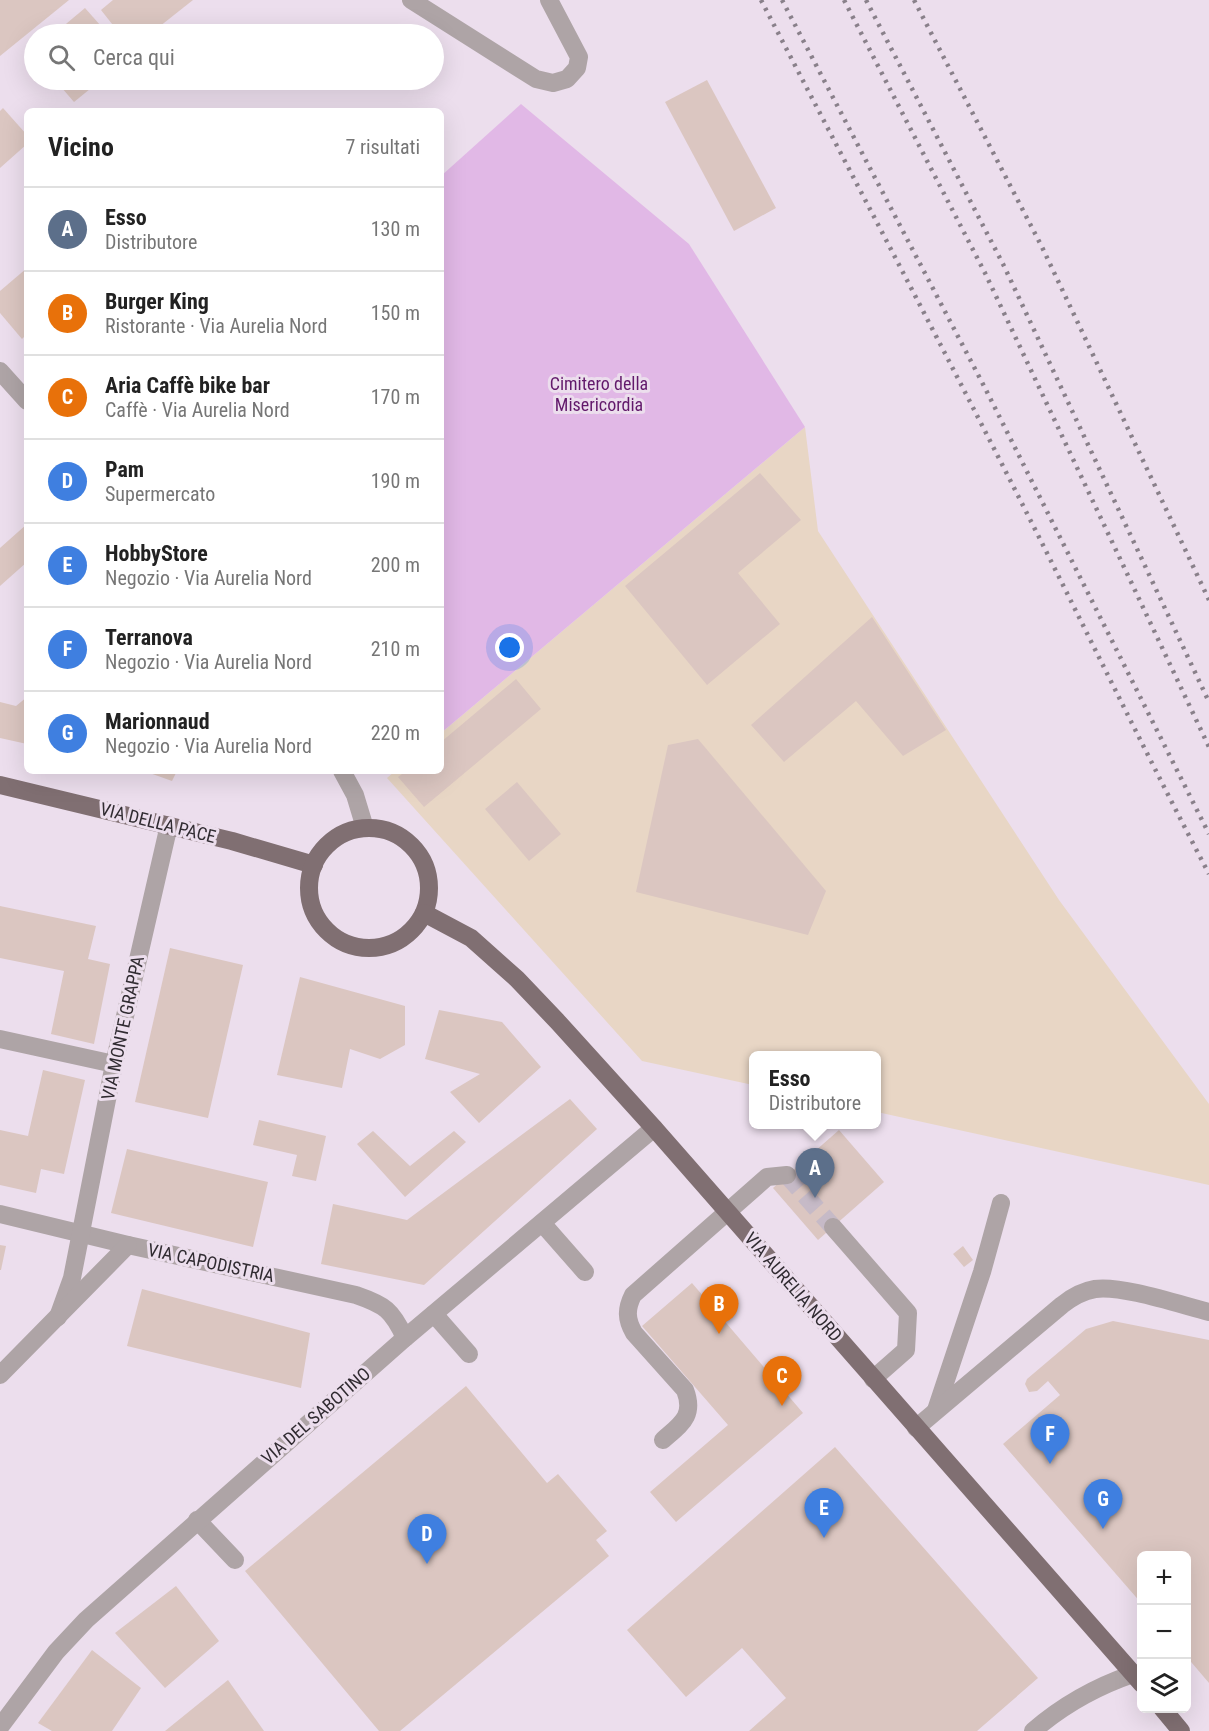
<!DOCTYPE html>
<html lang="it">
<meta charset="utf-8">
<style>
:root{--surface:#fff;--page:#f2f2f2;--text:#222;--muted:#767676;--line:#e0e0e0;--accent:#7e51c9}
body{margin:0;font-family:"Roboto Condensed",sans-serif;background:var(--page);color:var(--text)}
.controls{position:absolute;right:18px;bottom:18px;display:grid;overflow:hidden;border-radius:9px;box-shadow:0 6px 24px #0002}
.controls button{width:54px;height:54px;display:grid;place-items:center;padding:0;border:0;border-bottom:2px solid var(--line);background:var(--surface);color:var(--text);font:30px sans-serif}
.you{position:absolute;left:510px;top:648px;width:21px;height:21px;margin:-15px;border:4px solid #fff;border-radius:50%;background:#1a73e8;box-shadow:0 0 0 9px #1a73e833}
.badge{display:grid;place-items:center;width:39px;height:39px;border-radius:50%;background:var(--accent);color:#fff;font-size:20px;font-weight:700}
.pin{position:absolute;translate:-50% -50px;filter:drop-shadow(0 2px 3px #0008)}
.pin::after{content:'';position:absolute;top:32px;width:21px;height:18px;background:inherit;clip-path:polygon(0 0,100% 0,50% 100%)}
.popup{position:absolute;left:749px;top:1051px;width:132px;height:78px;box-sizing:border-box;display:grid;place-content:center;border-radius:9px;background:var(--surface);filter:drop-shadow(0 2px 4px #0005);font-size:20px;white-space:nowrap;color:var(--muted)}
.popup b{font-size:22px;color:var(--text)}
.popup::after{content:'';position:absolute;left:50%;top:100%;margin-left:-12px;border:12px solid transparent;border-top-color:var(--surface)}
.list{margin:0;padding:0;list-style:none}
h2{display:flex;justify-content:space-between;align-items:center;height:78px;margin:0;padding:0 24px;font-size:26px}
h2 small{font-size:20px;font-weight:400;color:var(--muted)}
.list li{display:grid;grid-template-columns:39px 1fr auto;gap:18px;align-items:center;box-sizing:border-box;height:84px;padding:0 24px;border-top:2px solid var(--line)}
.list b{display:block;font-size:22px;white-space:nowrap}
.list p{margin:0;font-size:20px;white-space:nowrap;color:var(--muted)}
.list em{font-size:20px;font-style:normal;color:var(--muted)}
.icon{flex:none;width:33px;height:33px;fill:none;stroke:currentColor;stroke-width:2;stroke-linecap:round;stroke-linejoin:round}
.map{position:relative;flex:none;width:1209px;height:1731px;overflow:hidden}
.search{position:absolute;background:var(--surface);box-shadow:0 6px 24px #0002;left:24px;top:24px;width:420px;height:66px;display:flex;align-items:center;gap:15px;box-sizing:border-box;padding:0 21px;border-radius:33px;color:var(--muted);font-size:22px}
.panel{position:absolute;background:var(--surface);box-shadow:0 6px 24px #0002;left:24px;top:108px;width:420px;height:666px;border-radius:9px}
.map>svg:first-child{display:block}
</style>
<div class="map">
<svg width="1209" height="1731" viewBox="0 0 1209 1731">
<rect width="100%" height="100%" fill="#ecdeed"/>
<!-- industrial -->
<polygon fill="#e8d6c5" points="805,427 818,531 1059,900 1209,1104 1209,1185 877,1112 876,1056 754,1056 753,1085 642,1061 387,778 395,771 441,771 441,733"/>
<!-- green -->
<polygon fill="#e1b8e6" points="521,104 689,244 805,427 441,733 441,176"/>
<!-- building -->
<g fill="#dbc6c1">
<polygon points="0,0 69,0 0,56"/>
<polygon points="113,0 193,0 150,34 120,34 101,10"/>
<polygon points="85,8 108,34 54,34"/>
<polygon points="55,80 101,80 74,102"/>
<polygon points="707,80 776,208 734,231 665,102"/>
<polygon points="3,108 27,135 27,144 0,168 0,111"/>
<polygon points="27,268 27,334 22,339 0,313 0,291"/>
<polygon points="760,473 801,520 738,573 780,624 707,685 625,586"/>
<polygon points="27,524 27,562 0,586 0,548"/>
<polygon points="872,617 946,730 903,756 856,701 784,762 751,725"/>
<polygon points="516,679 541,709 424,807 398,777 406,771 441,771 441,742"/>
<polygon points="27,697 27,744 0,738 0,702 16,706"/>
<polygon points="698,739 826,891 808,935 636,892 668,745"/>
<polygon points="144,771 177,771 172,781"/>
<polygon points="517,782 561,834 529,861 485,809"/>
<polygon points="0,906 96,926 88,959 110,964 94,1044 51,1034 64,971 0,958"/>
<polygon points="170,948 243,965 208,1118 135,1102"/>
<polygon points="300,977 405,1006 405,1045 380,1059 350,1049 342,1088 277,1075"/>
<polygon points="439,1010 502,1022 541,1067 479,1123 450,1092 480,1074 425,1059"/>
<polygon points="43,1070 85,1080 64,1174 41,1169 36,1193 0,1185 0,1130 28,1136"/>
<polygon points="570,1099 597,1129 424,1285 321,1264 333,1204 407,1220"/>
<polygon points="259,1120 326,1136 316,1181 292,1176 297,1155 253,1145"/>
<polygon points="839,1130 884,1182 818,1240 773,1188"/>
<polygon points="373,1131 410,1166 454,1131 466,1142 405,1197 357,1144"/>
<polygon points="127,1149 268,1182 253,1247 111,1213"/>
<polygon points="0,1245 6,1246 1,1270 0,1270"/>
<polygon points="963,1246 973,1260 964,1267 953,1254"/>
<polygon points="692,1283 803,1413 676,1522 650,1492 728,1425 642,1326"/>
<polygon points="142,1289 310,1333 301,1388 127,1346"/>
<polygon points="1113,1321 1209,1340 1209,1683 1186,1656 1186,1556 1142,1556 1142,1604 1003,1444 1060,1395 1048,1381 1037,1391 1029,1392 1025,1384 1027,1379 1086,1329"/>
<polygon points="466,1386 547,1483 558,1474 607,1531 596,1540 609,1556 400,1731 379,1731 245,1571"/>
<polygon points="835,1447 1038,1678 977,1731 749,1731 786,1698 742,1648 686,1697 627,1630"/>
<polygon points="176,1586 219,1641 165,1688 115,1633"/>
<polygon points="92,1650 141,1688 112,1731 52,1731 38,1723"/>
<polygon points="228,1680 264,1731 165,1731"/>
</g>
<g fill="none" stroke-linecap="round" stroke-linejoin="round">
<!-- minor-tunnel -->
<polyline stroke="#c6bac7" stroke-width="18" stroke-dasharray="18 9" stroke-linecap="butt" points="787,1175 833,1227"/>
<!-- minor -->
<g stroke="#aea4a6" stroke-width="18">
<polyline points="411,0 536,79 553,83 567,79 577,68 579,57 549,0"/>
<polyline points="0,371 27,401"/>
<polyline points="342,771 355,795 365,828"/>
<polyline points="0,1039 114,1064"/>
<path d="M0 1214 128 1245 356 1295C385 1305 392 1310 405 1338"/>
<polyline points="542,1223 585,1272"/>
<polyline points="833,1227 908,1313 906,1350 873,1379"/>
<polyline points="434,1314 469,1354"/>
<polyline points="58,1317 72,1278 114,1064 169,825"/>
<polyline points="0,1375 128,1245"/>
<polyline points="936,1410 982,1272 1001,1203"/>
<path d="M916 1428 1062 1305C1072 1297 1083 1291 1095 1289 1122 1285 1181 1305 1209 1312"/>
<path d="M663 1440C681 1424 695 1416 685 1390L634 1333C626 1319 626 1309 633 1295L767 1177 787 1175"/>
<polyline points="197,1520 235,1560"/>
<polyline points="0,1727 56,1652 86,1620 405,1338 654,1128"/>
<path d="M1033 1731C1063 1705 1095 1687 1133 1674"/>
</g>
<!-- major -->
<g stroke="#806f72" stroke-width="18">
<polyline points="0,785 232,841 314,865"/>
<circle cx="369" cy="888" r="60"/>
<polyline points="424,913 471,938 517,979 557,1021 654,1128 1142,1684"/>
<polyline points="1162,1708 1181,1731"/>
</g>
<!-- rail -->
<g stroke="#89808a" stroke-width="4.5" stroke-dasharray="3 6" stroke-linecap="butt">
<path d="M761 0C857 185 955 370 1049 557 1102 663 1154 769 1209 874"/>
<polyline points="782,0 985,388 1209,834"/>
<polyline points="844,0 986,275 1209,747"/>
<polyline points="866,0 1004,266 1209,702"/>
<polyline points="914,0 1042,247 1209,600"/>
</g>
</g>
<g text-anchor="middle" stroke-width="6" stroke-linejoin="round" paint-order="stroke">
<!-- park labels -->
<g font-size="18" fill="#62196b" stroke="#ecdeed">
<text x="599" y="390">Cimitero della<tspan x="599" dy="21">Misericordia</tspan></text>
</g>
<!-- street labels -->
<g font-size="18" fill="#302b31" stroke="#ecdeed">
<text transform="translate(158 823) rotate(14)" y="6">VIA DELLA PACE</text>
<text transform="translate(123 1028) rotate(-78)" y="6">VIA MONTE GRAPPA</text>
<text transform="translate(211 1263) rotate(12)" y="6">VIA CAPODISTRIA</text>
<text transform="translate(793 1287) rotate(49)" y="6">VIA AURELIA NORD</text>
<text transform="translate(316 1416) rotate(-41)" y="6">VIA DEL SABOTINO</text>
</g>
</g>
</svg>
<div class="controls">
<button>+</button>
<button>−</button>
<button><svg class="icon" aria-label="layers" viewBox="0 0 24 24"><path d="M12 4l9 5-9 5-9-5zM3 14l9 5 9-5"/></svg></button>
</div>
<div class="you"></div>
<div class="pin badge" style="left:815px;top:1198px;background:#5c6f8a">A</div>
<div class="popup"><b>Esso</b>Distributore</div>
<div class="pin badge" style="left:719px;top:1334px;background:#e8710a">B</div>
<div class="pin badge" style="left:782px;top:1406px;background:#e8710a">C</div>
<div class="pin badge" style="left:427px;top:1564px;background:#3f7fe0">D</div>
<div class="pin badge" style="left:824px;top:1538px;background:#3f7fe0">E</div>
<div class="pin badge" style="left:1050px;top:1464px;background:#3f7fe0">F</div>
<div class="pin badge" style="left:1103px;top:1529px;background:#3f7fe0">G</div>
<div class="search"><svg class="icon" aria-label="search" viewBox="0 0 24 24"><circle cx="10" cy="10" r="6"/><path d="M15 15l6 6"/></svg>Cerca qui</div>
<section class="panel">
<h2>Vicino<small>7 risultati</small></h2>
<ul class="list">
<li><span class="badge" style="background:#5c6f8a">A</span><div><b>Esso</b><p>Distributore</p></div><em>130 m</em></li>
<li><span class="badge" style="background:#e8710a">B</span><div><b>Burger King</b><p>Ristorante · Via Aurelia Nord</p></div><em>150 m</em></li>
<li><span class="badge" style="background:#e8710a">C</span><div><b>Aria Caffè bike bar</b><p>Caffè · Via Aurelia Nord</p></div><em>170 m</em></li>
<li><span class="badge" style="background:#3f7fe0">D</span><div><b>Pam</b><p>Supermercato</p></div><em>190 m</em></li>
<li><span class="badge" style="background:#3f7fe0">E</span><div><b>HobbyStore</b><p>Negozio · Via Aurelia Nord</p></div><em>200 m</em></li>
<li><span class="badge" style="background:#3f7fe0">F</span><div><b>Terranova</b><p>Negozio · Via Aurelia Nord</p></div><em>210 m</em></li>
<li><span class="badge" style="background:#3f7fe0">G</span><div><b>Marionnaud</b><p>Negozio · Via Aurelia Nord</p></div><em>220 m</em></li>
</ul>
</section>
</div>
